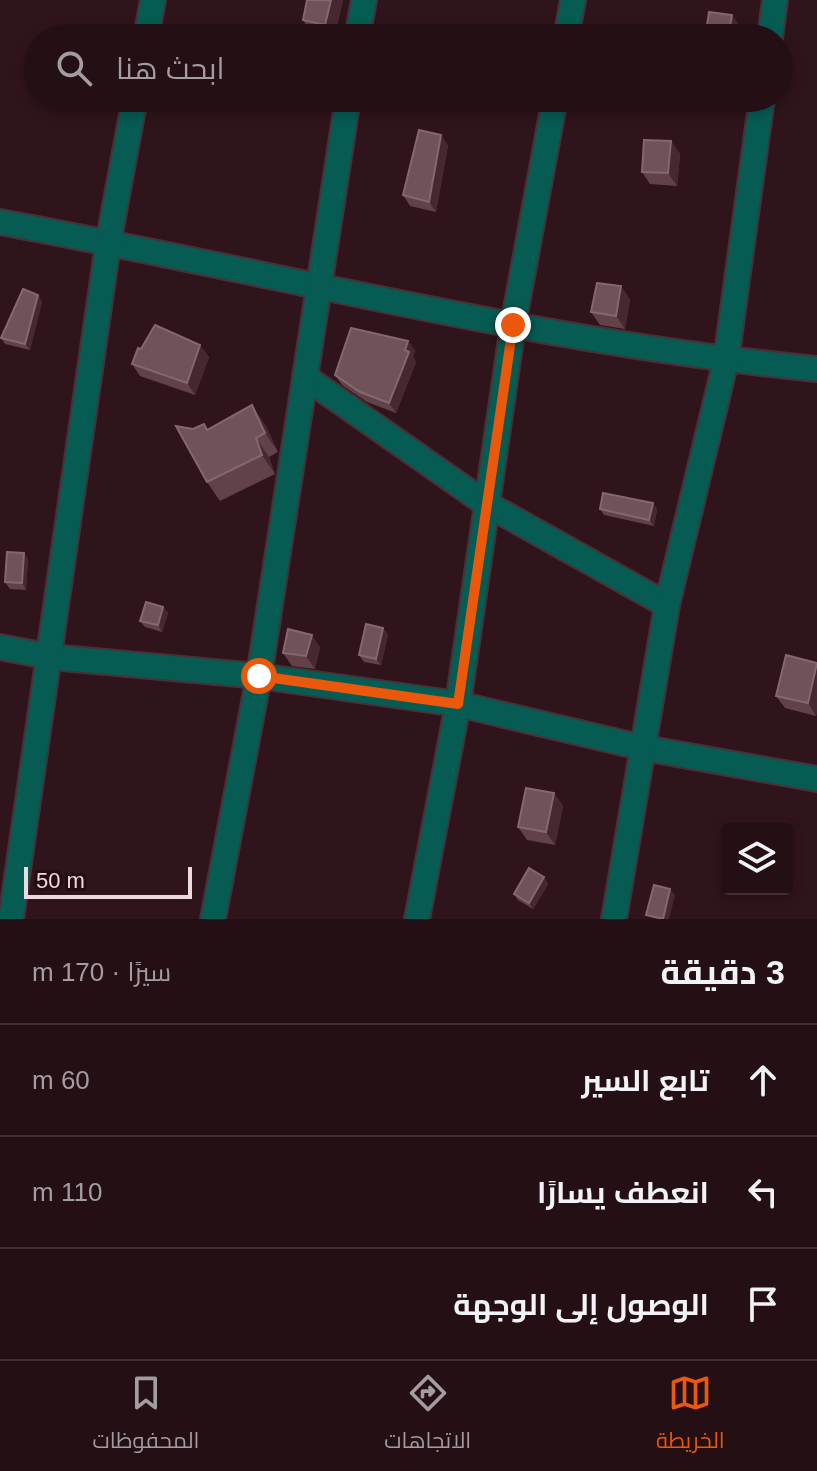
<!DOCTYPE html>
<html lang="ar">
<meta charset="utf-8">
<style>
:root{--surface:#230f14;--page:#2b181d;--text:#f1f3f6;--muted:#a39ca0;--line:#402f34;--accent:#ea580c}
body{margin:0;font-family:Arial,Cairo,sans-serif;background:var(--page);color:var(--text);direction:rtl}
.controls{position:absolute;right:24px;bottom:24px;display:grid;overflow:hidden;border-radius:8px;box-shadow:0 4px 12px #0003}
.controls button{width:72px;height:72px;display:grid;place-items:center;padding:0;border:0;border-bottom:2px solid var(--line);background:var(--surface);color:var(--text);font:40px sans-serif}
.scale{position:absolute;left:24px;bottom:20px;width:168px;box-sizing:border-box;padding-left:8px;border:4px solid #eedade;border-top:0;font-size:22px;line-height:28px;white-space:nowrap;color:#eedade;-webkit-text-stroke:6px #250b12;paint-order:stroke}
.stop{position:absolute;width:24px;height:24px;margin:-18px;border:6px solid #ea580c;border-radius:50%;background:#fff}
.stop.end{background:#ea580c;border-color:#fff;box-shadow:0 2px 8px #0008}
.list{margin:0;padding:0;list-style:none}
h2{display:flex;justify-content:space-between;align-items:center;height:104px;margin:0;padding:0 32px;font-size:34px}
h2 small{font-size:26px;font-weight:400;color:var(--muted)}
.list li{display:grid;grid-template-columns:52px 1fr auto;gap:24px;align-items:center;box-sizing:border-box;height:112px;padding:0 32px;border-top:2px solid var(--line)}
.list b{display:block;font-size:30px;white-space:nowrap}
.list em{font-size:26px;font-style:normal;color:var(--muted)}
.icon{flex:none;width:44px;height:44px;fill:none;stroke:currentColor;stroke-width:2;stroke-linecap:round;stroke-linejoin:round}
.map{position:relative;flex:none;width:817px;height:919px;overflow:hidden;direction:ltr}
.search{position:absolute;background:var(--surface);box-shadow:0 4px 12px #0003;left:24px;right:24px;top:24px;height:88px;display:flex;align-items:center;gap:20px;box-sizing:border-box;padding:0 28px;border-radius:44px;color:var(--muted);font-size:30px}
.sheet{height:440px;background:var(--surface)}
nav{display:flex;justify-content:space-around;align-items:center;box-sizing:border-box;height:112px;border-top:2px solid var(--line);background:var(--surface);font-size:22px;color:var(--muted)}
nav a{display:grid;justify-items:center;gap:4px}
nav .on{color:var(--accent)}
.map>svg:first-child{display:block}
</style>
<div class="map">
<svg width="817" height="919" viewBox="0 0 817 919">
<rect width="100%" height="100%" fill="#2f141b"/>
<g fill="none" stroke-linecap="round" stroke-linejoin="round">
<!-- minor casing -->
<g stroke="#4a3036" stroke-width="28">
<g id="minor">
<polyline points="146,38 153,0"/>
<polyline points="357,38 364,0"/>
<polyline points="566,38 573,0"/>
<polyline points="770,38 775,0"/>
<path d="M0 222C272 272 541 343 817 369"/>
<polyline points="305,377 485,503 667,605"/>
<polyline points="0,647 51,657 259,676 458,704 644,748 817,779"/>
<polyline points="11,919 108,244 135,98"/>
<polyline points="213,919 259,676 348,98"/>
<polyline points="417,919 458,704 513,325 555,98"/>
<polyline points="614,919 667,605 726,360 762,98"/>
</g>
</g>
<!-- minor -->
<use href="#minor" stroke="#065c53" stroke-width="24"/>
</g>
<!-- wall -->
<g fill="#614249">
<polygon points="307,0 343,0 334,38 311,33 303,20"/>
<polygon points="671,141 680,154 677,186 650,184 642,172"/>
<polygon points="448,145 436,212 410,206 403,195"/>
<polygon points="38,295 42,302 30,350 5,344 1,338"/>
<polygon points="630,299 625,329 600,325 591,312"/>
<polygon points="408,341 415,351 413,357 416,362 396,413 367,402 342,385 335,375"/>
<polygon points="209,357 195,395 140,376 132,364"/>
<polygon points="265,424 278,452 269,457 275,474 220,501 207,482 193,429 208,430"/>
<polygon points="653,503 657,510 654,526 604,515 600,509"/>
<polygon points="24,553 28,560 26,590 10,589 5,582"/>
<polygon points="163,607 168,613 162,632 145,627 140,621"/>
<polygon points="388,634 381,665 364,662 359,655"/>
<polygon points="320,647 315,669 292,666 283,653"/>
<polygon points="817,663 816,716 785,708 776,696"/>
<polygon points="554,793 563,806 555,845 527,840 518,827"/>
<polygon points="544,877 548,884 533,909 518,900 514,894"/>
</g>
<!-- shaded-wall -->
<g fill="#462930">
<polygon points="331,0 343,0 334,38 325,25"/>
<polygon points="732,15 741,28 739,38 728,38"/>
<polygon points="441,135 448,145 436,212 429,202"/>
<polygon points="671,141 680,154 677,186 668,173"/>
<polygon points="621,286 630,299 625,329 616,316"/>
<polygon points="38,295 42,302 30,350 25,344"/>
<polygon points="408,341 415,351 413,357 416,362 396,413 389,403"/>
<polygon points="200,345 209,357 195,395 187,383"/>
<polygon points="252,405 265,424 278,452 265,433"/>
<polygon points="256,438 269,457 275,474 262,455"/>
<polygon points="653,503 657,510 654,526 649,520"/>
<polygon points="24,553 28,560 26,590 22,583"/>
<polygon points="163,607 168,613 162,632 158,625"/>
<polygon points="383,628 388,634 381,665 376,659"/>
<polygon points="312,635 320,647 315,669 306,656"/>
<polygon points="817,666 817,714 816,716 808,703"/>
<polygon points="554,793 563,806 555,845 546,832"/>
<polygon points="544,877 548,884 533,909 529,903"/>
<polygon points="670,889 675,895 669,919 663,919"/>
</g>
<!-- building -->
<g fill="#705359" stroke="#84686e" stroke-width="2">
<polygon points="307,0 331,0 325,25 303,20"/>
<polygon points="709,12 732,15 728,38 705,38"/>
<polygon points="419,130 441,135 429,202 403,195"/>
<polygon points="644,140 671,141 668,173 642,172"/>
<polygon points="597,283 621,286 616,316 591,312"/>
<polygon points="23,289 38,295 25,344 1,338"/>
<polygon points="155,325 200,345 187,383 132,364 138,348 141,349"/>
<polygon points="351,328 408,341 405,350 409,352 389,403 360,392 335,375"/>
<polygon points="252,405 265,433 256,438 262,455 207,482 176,426 193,429 204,424 207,430"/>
<polygon points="603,493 653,503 649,520 600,509"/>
<polygon points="7,552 24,553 22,583 5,582"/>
<polygon points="146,602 163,607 158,625 140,621"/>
<polygon points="366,624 383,628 376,659 359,655"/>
<polygon points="288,629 312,635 306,656 283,653"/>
<polygon points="786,655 817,663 808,703 776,696"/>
<polygon points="526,788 554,793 546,832 518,827"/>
<polygon points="529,868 544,877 529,903 514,894"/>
<polygon points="654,885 670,889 663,919 646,915"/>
</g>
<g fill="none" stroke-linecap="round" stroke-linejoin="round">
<!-- route -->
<polyline stroke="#ea580c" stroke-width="10" points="259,676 458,704 513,325"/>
</g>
</svg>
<div class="controls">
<button><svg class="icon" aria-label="layers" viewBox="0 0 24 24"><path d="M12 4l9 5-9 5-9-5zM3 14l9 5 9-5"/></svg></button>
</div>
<div class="scale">50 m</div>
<div class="stop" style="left:259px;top:676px"></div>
<div class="stop end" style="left:513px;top:325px"></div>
<div class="search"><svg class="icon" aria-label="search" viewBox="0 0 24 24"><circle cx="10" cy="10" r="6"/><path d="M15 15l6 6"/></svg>ابحث هنا</div>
</div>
<section class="sheet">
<h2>3 دقيقة<small>سيرًا · 170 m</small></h2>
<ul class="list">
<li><svg class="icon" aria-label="ahead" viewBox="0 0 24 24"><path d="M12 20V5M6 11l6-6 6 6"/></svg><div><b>تابع السير</b></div><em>60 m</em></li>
<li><svg class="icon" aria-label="left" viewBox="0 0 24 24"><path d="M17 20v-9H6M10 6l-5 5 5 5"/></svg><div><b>انعطف يسارًا</b></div><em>110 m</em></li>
<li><svg class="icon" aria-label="arrive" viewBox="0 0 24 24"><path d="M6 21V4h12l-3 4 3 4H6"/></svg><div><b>الوصول إلى الوجهة</b></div></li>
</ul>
</section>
<nav>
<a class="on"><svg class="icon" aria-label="map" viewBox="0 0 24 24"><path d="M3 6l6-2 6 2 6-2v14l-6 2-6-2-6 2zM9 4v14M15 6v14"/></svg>الخريطة</a>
<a><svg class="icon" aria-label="directions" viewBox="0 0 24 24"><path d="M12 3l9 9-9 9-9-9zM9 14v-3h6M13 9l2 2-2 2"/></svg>الاتجاهات</a>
<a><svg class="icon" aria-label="saved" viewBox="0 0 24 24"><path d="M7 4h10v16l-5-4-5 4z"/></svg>المحفوظات</a>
</nav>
